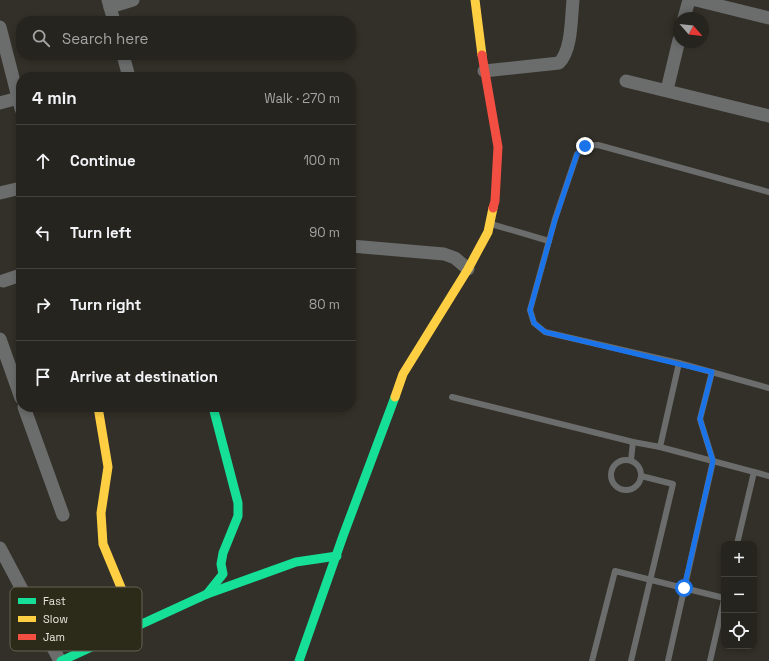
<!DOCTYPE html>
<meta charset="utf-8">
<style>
:root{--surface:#26241e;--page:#2e2c27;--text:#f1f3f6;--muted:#a4a4a4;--line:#42413c}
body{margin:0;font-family:"Space Grotesk",sans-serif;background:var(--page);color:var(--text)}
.controls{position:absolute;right:12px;bottom:12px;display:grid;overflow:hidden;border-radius:8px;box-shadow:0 2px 6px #0003}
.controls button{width:36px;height:36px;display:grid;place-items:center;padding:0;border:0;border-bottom:1px solid var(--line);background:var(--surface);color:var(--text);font:20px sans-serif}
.compass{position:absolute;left:673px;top:12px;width:36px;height:36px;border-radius:50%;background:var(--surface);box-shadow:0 2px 6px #0003;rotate:118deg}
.stop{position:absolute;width:12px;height:12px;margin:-9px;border:3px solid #1a73e8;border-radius:50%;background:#fff}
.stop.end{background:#1a73e8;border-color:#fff;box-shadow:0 1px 4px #0008}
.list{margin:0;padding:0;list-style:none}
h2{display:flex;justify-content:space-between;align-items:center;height:52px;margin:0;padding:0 16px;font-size:17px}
h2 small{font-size:13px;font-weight:400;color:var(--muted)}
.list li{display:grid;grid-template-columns:26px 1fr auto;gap:12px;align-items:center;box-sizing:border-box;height:72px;padding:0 16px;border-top:1px solid var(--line)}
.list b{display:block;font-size:15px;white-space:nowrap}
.list em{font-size:13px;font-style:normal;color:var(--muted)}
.icon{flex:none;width:22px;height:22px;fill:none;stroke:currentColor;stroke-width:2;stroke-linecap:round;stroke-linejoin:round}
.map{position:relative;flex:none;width:769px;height:661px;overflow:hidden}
.search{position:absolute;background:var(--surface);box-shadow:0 2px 6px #0003;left:16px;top:16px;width:340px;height:44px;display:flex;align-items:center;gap:10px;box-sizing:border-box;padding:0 14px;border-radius:16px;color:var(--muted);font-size:15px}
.panel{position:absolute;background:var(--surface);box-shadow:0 2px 6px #0003;left:16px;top:72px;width:340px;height:340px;border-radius:16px}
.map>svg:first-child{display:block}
</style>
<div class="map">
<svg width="769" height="661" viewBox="0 0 769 661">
<rect width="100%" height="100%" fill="#323028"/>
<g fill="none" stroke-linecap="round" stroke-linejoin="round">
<!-- lane -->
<g stroke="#6b6c6c" stroke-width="6">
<polyline points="769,192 598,145 585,146 577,154 555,219 530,310 534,323 545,332 679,363 769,388"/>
<polyline points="491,224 549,241"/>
<polyline points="679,363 660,447 769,476"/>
<polyline points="452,397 633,442 660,447"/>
<circle cx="626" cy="475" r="15"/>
<polyline points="631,460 633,442"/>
<polyline points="737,544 754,472"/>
<polyline points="592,661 615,571 724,598"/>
<polyline points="631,661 673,484 641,476"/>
<polyline points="668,661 713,461 700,419 712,372"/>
<polyline points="710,661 724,600"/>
</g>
<!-- street -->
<g stroke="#6b6c6c" stroke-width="13">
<polyline points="108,0 114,21"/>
<polyline points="696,0 769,18"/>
<polyline points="110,7 133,0"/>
<polyline points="684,18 689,0"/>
<polyline points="0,27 21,109"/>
<polyline points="123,55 129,77"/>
<path d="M484 71 559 63C572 50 571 19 573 0"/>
<polyline points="626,81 769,116"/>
<polyline points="667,90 679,40"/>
<polyline points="0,103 18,98"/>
<polyline points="0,193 21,188"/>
<polyline points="351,246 444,254 455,258 468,269"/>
<polyline points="3,281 21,275"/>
<polyline points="0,339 21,398"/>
<polyline points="24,407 63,515"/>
<polyline points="0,548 60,661"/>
</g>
<!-- fast -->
<g stroke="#16e098" stroke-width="9">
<polyline points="207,594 223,574 221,564 223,553 238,516 238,503 213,407"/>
<polyline points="61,661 207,594 296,562 337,556"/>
<polyline points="299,661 343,536 395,397"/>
</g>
<!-- slow -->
<g stroke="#ffcf43" stroke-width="9">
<polyline points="475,0 482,55"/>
<polyline points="395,397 403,374 468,269 488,232 493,208"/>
<polyline points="98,407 108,467 101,513 103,544 137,626"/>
</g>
<!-- jam -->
<polyline stroke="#f24e42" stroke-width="9" points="482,55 498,147 495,201 493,208"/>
</g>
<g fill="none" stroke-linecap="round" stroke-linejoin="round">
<!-- route -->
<polyline stroke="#1a73e8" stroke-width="5" points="585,146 577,154 555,220 530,310 534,323 545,332 712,372 700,419 713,461 684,588"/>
</g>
<!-- legend -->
<rect x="10" y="587" width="132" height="64" rx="6" fill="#2c2a19" stroke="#646253" stroke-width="1"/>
<rect x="18" y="598" width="18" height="6" fill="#16e098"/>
<rect x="18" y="616" width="18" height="6" fill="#ffcf43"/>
<rect x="18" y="634" width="18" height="6" fill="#f24e42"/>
<g font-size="11" fill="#e7e5db">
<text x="43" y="605">Fast</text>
<text x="43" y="623">Slow</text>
<text x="43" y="641">Jam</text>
</g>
</svg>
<div class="controls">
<button>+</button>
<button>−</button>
<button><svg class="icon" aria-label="locate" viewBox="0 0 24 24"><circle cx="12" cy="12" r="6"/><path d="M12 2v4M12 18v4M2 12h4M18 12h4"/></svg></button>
</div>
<svg class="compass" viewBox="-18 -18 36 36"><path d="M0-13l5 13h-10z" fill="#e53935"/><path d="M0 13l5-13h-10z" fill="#a4a4a4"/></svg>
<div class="stop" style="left:684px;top:588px"></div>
<div class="stop end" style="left:585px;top:146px"></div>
<div class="search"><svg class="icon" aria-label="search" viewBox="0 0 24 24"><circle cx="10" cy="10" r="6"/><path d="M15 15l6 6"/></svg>Search here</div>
<section class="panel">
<h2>4 min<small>Walk · 270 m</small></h2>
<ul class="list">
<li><svg class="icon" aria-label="ahead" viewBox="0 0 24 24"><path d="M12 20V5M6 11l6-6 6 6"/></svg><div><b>Continue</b></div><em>100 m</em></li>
<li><svg class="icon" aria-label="left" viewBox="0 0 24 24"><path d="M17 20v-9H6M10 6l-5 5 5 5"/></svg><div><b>Turn left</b></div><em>90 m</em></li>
<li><svg class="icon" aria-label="right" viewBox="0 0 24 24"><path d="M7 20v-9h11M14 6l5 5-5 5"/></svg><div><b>Turn right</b></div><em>80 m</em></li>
<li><svg class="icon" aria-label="arrive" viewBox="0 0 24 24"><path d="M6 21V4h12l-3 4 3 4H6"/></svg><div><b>Arrive at destination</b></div></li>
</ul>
</section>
</div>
